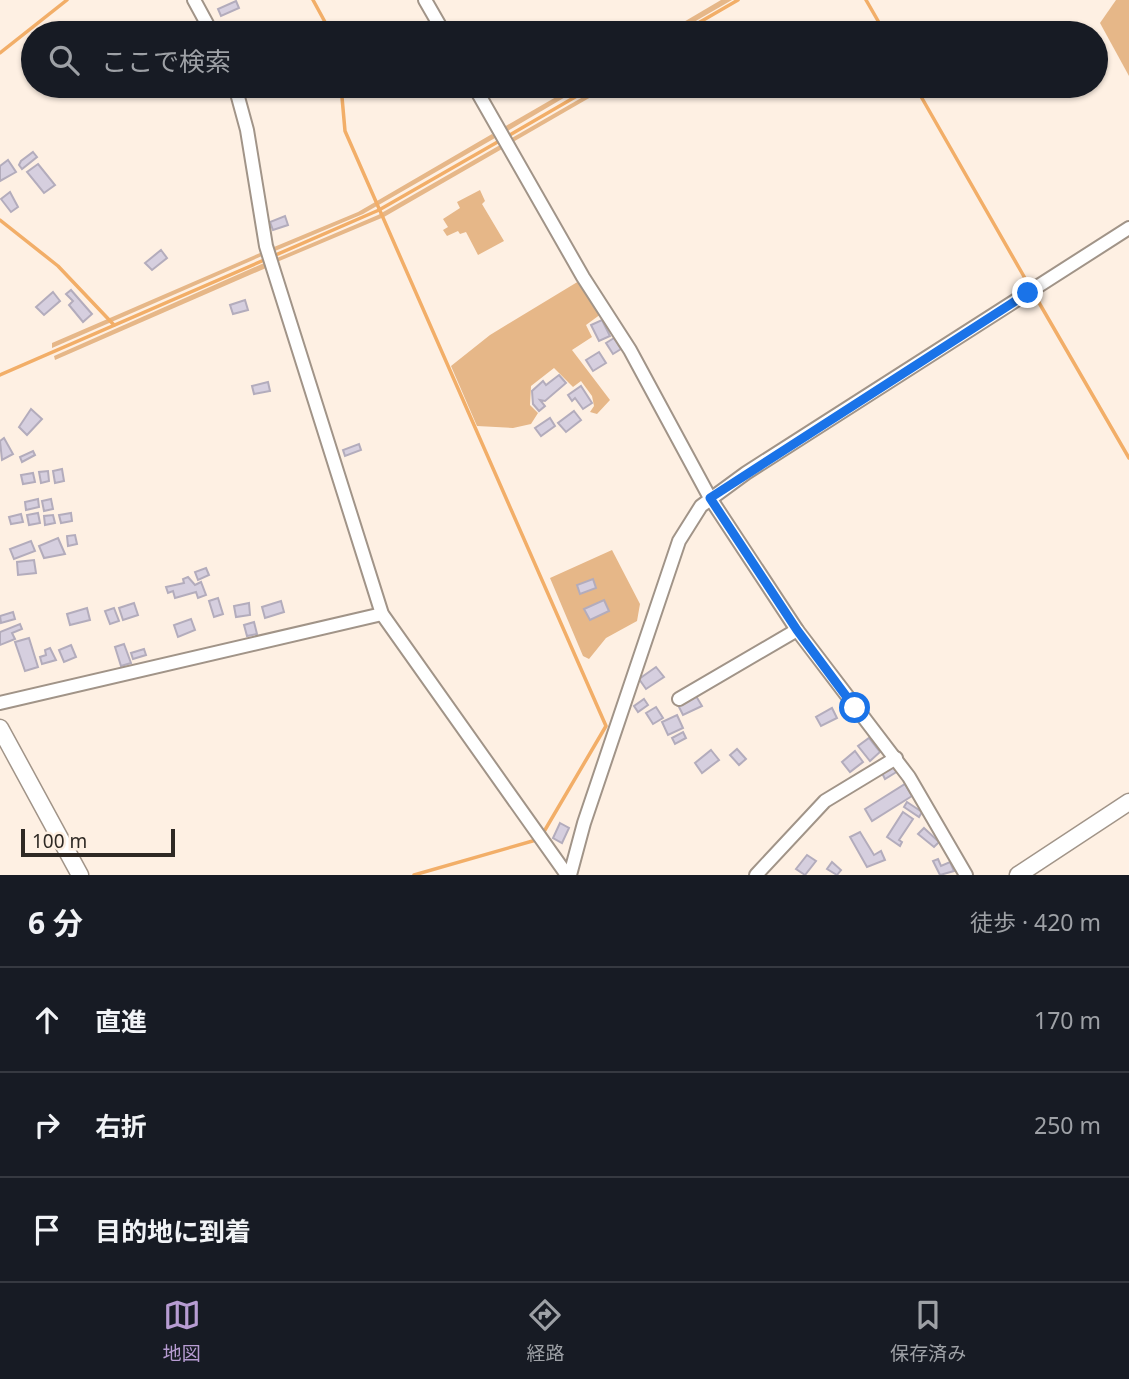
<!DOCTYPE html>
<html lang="ja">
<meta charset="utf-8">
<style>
:root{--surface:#171b24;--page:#20242c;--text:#f1f3f6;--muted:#9ea1a6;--line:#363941;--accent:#b79cd2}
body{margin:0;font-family:"Noto Sans","Noto Sans JP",sans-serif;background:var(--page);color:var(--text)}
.scale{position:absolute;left:21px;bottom:18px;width:154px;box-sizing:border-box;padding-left:7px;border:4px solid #2e2924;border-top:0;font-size:19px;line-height:24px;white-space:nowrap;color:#2e2924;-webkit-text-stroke:5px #fef0e3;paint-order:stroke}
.stop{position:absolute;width:21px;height:21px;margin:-16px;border:5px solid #1a73e8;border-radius:50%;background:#fff}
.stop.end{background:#1a73e8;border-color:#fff;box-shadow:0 2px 7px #0008}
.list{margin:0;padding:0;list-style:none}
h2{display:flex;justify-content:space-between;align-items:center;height:91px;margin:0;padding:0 28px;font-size:30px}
h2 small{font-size:23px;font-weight:400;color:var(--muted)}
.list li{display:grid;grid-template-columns:46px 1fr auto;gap:21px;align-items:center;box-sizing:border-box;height:105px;padding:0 28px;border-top:2px solid var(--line)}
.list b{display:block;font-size:26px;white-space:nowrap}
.list em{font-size:23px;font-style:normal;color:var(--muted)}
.icon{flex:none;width:38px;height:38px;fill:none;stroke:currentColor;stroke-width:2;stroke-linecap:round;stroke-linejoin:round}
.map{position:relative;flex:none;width:1129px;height:875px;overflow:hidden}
.search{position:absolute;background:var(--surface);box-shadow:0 2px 5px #0004;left:21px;right:21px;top:21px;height:77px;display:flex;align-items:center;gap:18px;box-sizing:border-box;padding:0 24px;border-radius:38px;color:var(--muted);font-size:26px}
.sheet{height:406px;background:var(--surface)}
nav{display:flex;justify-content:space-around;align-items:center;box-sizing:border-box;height:98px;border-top:2px solid var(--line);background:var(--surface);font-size:19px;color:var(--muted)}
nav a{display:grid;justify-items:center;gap:4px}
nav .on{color:var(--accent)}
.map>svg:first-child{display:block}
</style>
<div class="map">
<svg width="1129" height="875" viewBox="0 0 1129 875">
<rect width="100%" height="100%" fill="#fef0e3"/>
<!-- green -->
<g fill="#e6b788">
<polygon points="721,0 732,0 675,33 665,33"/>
<polygon points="1116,0 1129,0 1129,76 1100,23"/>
<polygon points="575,86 584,86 506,132 504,127"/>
<polygon points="602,86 610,86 513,142 510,139"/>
<polygon points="492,134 495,138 363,214 275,251 274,247 358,212"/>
<polygon points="500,145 502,149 384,217 277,262 277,258 378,215"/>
<polygon points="480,190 485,201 482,204 504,241 478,255 466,232 460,234 458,231 447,236 443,230 448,227 443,219 460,208 457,202"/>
<polygon points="260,253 262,256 52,348 52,343"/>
<polygon points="264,263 266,268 55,360 54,356"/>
<polygon points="579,281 601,314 586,325 592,337 572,350 610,400 597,414 590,412 594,406 592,396 581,381 573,387 554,368 531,386 530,405 538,413 531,424 513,428 477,426 451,366 490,335"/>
<polygon points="612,550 640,604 637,621 606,638 589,659 583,656 550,578"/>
</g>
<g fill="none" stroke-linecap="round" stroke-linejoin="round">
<!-- stream -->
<g stroke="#f2ae68" stroke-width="3.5">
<polyline points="313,0 331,33"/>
<polyline points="866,0 885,33"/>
<polyline points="681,33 738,0"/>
<polyline points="0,53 67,0"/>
<polyline points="341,86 345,131 606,726 542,835"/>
<polyline points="915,86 1030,287"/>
<polyline points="508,136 594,86"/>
<polyline points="0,220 58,266 114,325"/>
<polyline points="1034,294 1129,458"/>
<polyline points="0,375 379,210 501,140"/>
<polyline points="414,875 536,840"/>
</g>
</g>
<!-- building -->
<g fill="#d6cfdf" stroke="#b3acbc" stroke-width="2">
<polygon points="236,1 239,8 221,16 218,9"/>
<polygon points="33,152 37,157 22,169 19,165 21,161"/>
<polygon points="8,160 16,172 0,181 0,166"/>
<polygon points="38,164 55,185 44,193 27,172"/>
<polygon points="10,192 18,207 11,212 1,199"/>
<polygon points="285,216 288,225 273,230 270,222"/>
<polygon points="161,250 167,258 152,270 145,263"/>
<polygon points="71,290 92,314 83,322 69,305 73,301 66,294"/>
<polygon points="53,292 60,301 44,315 36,307"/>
<polygon points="245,300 248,310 233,314 230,305"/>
<polygon points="602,320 610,336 599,341 591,325"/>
<polygon points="614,338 621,349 613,354 606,343"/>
<polygon points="599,352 606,363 593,371 586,360"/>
<polygon points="559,375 566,383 545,401 540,400 545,406 539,411 533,404 532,391 543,381 546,385"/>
<polygon points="268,382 270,391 254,394 252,386"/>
<polygon points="581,386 592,403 583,409 575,398 572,401 568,395"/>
<polygon points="31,409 42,419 27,435 19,427"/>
<polygon points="574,411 581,420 566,432 558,423"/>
<polygon points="550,418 555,426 541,436 535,428"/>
<polygon points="4,438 13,454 2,460 0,441"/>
<polygon points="359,444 361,450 345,456 343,450"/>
<polygon points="33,451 35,455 22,462 20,457"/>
<polygon points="62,469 64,481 55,483 53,471"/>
<polygon points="48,471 49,481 41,483 39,472"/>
<polygon points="33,473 35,482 23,484 21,475"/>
<polygon points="38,499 39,507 26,510 25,502"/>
<polygon points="51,499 53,509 44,511 42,501"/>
<polygon points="38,513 40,523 29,525 27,515"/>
<polygon points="71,513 72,521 61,523 59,515"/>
<polygon points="21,514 23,522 11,524 9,517"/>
<polygon points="53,515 55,523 45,525 44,516"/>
<polygon points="75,535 77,544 68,546 67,536"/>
<polygon points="58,538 65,554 44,558 39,546"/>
<polygon points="31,541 35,551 14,559 10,549"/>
<polygon points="34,560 36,573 18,575 17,562"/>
<polygon points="206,568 209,575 198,580 195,572"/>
<polygon points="188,577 195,585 201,582 206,595 198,598 196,592 175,598 173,591 168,593 166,587 184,583 183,579"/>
<polygon points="593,579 596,588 580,594 577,585"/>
<polygon points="218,598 223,614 214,617 209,601"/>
<polygon points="604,600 609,611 590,620 584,609"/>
<polygon points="281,601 284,612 265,618 262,607"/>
<polygon points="134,603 138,615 123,620 119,608"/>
<polygon points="249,603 250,615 236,617 234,606"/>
<polygon points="87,608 90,620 70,625 67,614"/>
<polygon points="114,608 119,621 110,624 105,611"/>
<polygon points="13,612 15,619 1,623 0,616"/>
<polygon points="191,619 195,630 178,637 174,625"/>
<polygon points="254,622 257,634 247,636 244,625"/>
<polygon points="20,624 22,629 12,633 15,639 0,645 0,632"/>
<polygon points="29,638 38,667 25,671 15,642"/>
<polygon points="124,644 131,663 121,666 115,647"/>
<polygon points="71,645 76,657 64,662 59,650"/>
<polygon points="50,648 56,660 42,664 40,657 46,655 45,650"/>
<polygon points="144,649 146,655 133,659 131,653"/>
<polygon points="656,667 664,677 646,689 639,679"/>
<polygon points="696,696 702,706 683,715 678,705"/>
<polygon points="644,699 648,705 638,712 634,706"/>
<polygon points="656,707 663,718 653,724 646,713"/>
<polygon points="832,708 837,718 821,726 816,717"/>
<polygon points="677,715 683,728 668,735 662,722"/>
<polygon points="683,732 686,738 675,744 672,738"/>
<polygon points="869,738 880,752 870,761 858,746"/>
<polygon points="737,749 746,759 739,765 730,755"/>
<polygon points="711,750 719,760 702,773 695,763"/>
<polygon points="855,751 863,762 850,772 842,762"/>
<polygon points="894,765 898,771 885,779 882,773"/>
<polygon points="905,784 912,796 872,821 865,809"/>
<polygon points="907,802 922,812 919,817 904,807"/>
<polygon points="903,812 913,819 899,840 902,842 900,846 887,837"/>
<polygon points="560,823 569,828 562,843 553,838"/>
<polygon points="924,828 939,842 934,847 918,834"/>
<polygon points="860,832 874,855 881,851 885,860 867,867 850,837"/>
<polygon points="807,855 816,861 805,875 796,869"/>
<polygon points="938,859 941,866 950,862 954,871 940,875 933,861"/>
<polygon points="832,862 841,870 837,875 827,869"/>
</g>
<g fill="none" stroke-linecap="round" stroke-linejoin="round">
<!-- minor casing -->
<g stroke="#a19488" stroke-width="16">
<g id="minor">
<polyline points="194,0 212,33"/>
<polyline points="425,0 444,33"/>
<polyline points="235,86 247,130 266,246 382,614 567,875"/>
<polyline points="474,86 583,277 630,350 710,498 797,630 909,777 966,875"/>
<polyline points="679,699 797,630"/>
<polyline points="0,703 382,614"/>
<polyline points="570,875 584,823 679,541 701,506 746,473 1129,228"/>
<polyline points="756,875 825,801 896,758"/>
</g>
</g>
<!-- tertiary casing -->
<g stroke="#a19488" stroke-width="19">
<g id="tertiary">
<polyline points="0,728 80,875"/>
<polyline points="1018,875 1129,802"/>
</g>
</g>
<!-- minor -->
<use href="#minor" stroke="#fff" stroke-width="12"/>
<!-- tertiary -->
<use href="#tertiary" stroke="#fff" stroke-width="16"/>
</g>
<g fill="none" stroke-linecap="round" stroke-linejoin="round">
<!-- route -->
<polyline stroke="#1a73e8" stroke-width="9" points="855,708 797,630 710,498 1028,293"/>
</g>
</svg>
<div class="scale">100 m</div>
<div class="stop" style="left:855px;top:708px"></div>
<div class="stop end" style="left:1028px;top:293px"></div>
<div class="search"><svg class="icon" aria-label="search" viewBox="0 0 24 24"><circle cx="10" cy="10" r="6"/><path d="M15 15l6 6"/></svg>ここで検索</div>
</div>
<section class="sheet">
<h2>6 分<small>徒歩 · 420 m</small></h2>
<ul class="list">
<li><svg class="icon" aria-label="ahead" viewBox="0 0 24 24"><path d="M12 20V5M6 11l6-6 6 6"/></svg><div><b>直進</b></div><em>170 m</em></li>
<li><svg class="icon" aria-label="right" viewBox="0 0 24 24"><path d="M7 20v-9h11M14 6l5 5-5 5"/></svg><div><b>右折</b></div><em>250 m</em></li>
<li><svg class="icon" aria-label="arrive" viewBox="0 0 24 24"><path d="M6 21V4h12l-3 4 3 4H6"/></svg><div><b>目的地に到着</b></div></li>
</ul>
</section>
<nav>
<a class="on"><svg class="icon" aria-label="map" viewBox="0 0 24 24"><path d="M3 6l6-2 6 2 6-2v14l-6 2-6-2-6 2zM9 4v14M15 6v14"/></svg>地図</a>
<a><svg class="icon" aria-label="directions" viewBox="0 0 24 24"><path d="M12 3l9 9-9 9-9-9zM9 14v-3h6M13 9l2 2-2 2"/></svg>経路</a>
<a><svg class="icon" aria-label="saved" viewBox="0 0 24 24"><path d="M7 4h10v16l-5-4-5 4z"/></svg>保存済み</a>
</nav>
